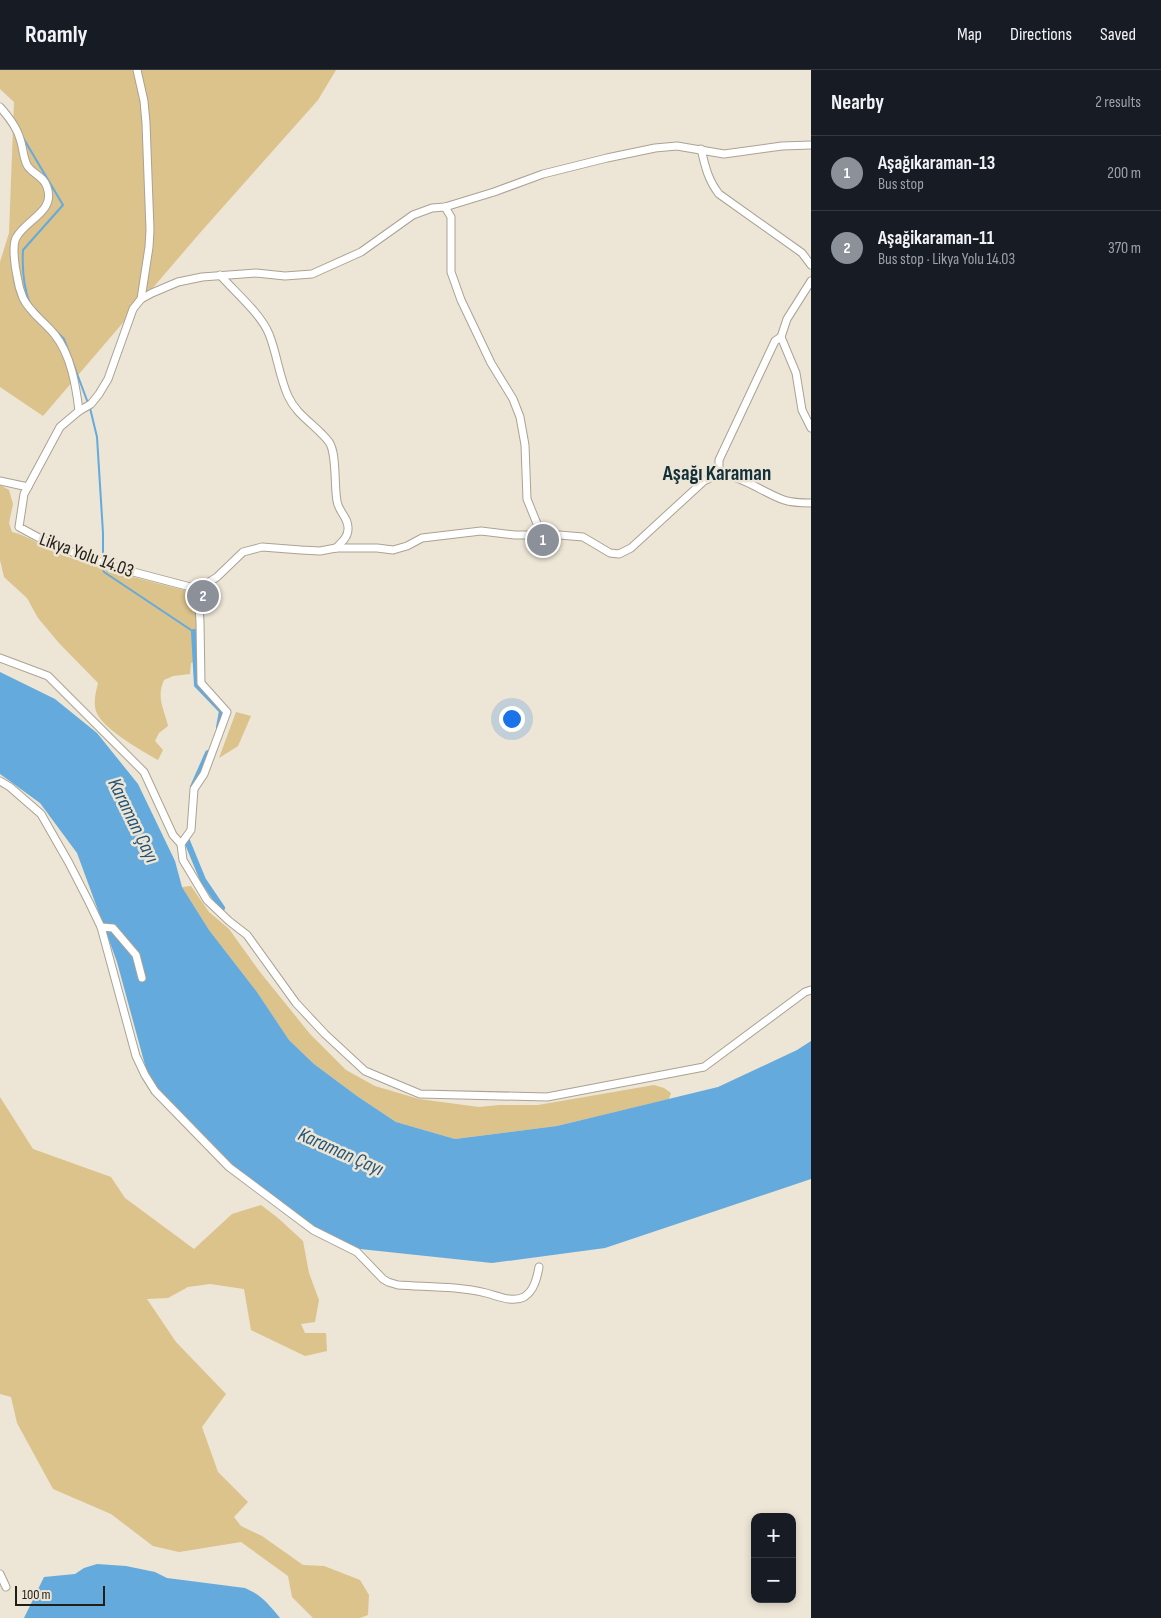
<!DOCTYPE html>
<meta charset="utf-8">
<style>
:root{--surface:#171b24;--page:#242831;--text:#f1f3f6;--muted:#9ea1a6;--line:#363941;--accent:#8c9099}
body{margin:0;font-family:"Sofia Sans Condensed",sans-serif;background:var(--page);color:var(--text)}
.controls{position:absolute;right:15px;bottom:15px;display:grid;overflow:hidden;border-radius:10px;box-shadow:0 2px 8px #0003}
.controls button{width:45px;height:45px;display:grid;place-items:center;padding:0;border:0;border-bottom:1px solid var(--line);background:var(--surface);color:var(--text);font:25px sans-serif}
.scale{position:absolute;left:15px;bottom:12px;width:90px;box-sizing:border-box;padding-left:5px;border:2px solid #211e18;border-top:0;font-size:14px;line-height:18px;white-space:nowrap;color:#211e18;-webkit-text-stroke:4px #ede5d5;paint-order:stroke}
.you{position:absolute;left:511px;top:648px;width:18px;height:18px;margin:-12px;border:4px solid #fff;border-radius:50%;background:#1a73e8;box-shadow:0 0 0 8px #1a73e833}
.badge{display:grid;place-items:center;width:32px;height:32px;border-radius:50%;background:var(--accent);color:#fff;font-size:16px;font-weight:700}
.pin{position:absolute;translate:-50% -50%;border:2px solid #fff;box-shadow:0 1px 5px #0006}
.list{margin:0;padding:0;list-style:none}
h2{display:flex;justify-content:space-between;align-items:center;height:65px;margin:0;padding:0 20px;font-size:21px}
h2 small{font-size:16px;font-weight:400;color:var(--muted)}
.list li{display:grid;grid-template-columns:32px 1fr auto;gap:15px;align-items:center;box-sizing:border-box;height:75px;padding:0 20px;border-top:1px solid var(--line)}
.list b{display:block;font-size:19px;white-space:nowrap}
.list p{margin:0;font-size:16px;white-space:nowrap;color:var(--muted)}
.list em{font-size:16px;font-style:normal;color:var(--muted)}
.map{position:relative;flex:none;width:811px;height:1548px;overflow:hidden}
header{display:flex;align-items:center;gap:30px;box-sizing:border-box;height:70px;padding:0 25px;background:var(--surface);border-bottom:1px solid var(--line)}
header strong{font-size:24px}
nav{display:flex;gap:28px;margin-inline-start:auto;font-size:18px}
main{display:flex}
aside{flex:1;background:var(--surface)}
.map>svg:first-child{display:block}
</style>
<header>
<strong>Roamly</strong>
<nav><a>Map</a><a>Directions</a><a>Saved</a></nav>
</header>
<main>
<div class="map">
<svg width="811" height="1548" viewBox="0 0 811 1548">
<rect width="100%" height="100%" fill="#ede5d5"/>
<!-- green -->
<g fill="#dcc28b">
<polygon points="0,0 336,0 318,30 199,164 43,346 0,317 0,192 9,163 14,32 0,19"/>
<path d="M0 415 9 420 13 434 9 453 12 462C30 466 41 477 57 483 102 500 148 511 195 523L198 591 191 593 190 604 173 606 164 610C156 628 164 638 168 656L159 663 155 671 163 680 158 690C142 681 101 658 96 641 93 631 96 622 98 613L59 573 38 548 27 528 4 507 0 490Z"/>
<polygon points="236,642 251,646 238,676 219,688"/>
<polygon points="191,816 209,842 229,859 260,902 310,964 346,1000 375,1016 419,1029 479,1037 499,1035 538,1035 654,1015 664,1018 671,1023 669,1029 557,1056 455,1069 396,1052 357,1026 314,994 289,970 257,922 209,860 182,817"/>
<polygon points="0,1027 33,1079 111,1107 125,1128 194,1179 232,1144 261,1135 278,1148 303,1171 309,1203 319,1230 315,1252 301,1254 305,1263 326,1263 327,1281 305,1286 251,1260 244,1219 210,1214 188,1217 168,1228 147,1229 176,1272 226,1324 202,1357 218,1402 248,1432 234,1447 241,1456 262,1466 303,1495 324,1496 360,1510 369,1525 368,1545 360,1548 313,1548 292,1527 288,1506 241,1472 179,1482 153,1476 111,1444 53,1419 17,1353 11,1327 0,1324"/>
</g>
<!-- water -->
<g fill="#64aadd">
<polygon points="0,602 55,629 97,663 138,714 175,791 182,817 209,860 257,922 289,970 314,994 357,1026 396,1052 455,1069 557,1056 718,1017 797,980 811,971 811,1109 605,1178 492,1193 360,1179 296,1150 192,1065 148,1006 117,892 77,783 40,733 0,704"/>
<path d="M97 1494 126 1496 155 1502 167 1508 245 1518C263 1526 268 1534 280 1548H24L44 1507 75 1504 84 1498Z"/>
</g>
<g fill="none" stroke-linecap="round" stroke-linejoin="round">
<!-- stream -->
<g stroke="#64aadd" stroke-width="2">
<path d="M22 66 63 135 23 180C22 199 23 216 30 234"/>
<polyline points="35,239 42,247"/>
<polyline points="54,259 64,269 88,333"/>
<polyline points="90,338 97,367 103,463 103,487"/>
<polyline points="103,498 104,502 194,562"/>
</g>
<!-- canal -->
<g stroke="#64aadd" stroke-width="6">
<polyline points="194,562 197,615 222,641 219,657"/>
<polyline points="193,717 208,683"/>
<polyline points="187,771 203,810 222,838"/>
</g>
<!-- minor casing -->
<g stroke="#aaa394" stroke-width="9">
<g id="minor">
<polyline points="137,0 144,31 146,53 150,160 149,177 141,229"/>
<path d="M0 37C8 46 17 57 20 69 23 77 23 87 27 95 32 104 44 106 47 117 56 142 26 149 16 168 12 176 15 197 17 206 18 213 20 221 23 228 30 243 45 252 55 265 71 285 76 316 79 341"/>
<path d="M701 79C705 96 708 110 719 124L802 183 811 195"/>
<polyline points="445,137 451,147 451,202 461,230 491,293 513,329 520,347 525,375 527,429 542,466"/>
<path d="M220 205C235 222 261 244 269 264 277 284 279 306 288 326 297 346 316 355 329 372 337 383 334 416 337 431 338 441 349 448 348 459 348 467 342 472 336 478"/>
<polyline points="811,211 787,249 781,267 796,303 802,340 811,358"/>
<polyline points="719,406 719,390 775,271 781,267"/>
<polyline points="0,411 28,417"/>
<polyline points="198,519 122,499 54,476 19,457 24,424 60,357 79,341 91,334 99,324 108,309 133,239 141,229 152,223 178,212 202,207 256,203 285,206 312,204 361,182 413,145 432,138 445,137 494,122 543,104 607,88 655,78 677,76 724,84 782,76 811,75"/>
<polyline points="198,519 200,552 201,613 227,642 204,704 194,719 191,760 181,774 183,790 207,830 229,851 247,865 296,933 325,964 365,1001 420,1024 547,1027 704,997 805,922 811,920"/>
<path d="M198 519 217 507 243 482 262 477 301 480 320 481 336 478H377L393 480 407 476 422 468 481 461 515 465H559L583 467 610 483 619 484 631 478 704 411C707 410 711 407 714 406 734 400 765 424 784 430 793 433 802 433 811 433"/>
<polyline points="0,588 48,606 144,702 173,765 181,774"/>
<path d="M0 711 10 717 41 744 69 793 89 832 101 857 136 986 145 1005 155 1021 229 1097 313 1160 357 1182 383 1209 388 1212 398 1215C427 1217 458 1216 486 1223 498 1226 512 1233 524 1227 534 1221 537 1208 539 1197"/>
<polyline points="101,857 113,858 136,885 142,908"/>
<polyline points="0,1504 6,1517"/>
</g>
</g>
<!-- minor -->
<use href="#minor" stroke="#fff" stroke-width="7"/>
</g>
<g text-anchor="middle" stroke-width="5" stroke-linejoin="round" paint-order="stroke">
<!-- street labels -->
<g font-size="19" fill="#211e18" stroke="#ede5d5">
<text transform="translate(87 484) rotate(20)" y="7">Likya Yolu 14.03</text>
</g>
<!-- water labels -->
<g font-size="20" font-style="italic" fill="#225579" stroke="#ede5d5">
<text transform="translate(134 750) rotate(64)" y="7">Karaman Çayı</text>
<text transform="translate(341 1081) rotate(24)" y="7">Karaman Çayı</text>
</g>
<!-- quarter labels -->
<g font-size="21" font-weight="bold" fill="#12303a" stroke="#ede5d5">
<text x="717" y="410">Aşağı Karaman</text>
</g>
</g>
</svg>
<div class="controls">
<button>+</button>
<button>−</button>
</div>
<div class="scale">100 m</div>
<div class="you"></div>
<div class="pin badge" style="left:543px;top:470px">1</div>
<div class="pin badge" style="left:203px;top:526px">2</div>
</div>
<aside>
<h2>Nearby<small>2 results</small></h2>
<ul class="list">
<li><span class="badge">1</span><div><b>Aşağıkaraman-13</b><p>Bus stop</p></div><em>200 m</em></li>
<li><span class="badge">2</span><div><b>Aşağikaraman-11</b><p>Bus stop · Likya Yolu 14.03</p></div><em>370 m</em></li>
</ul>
</aside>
</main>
